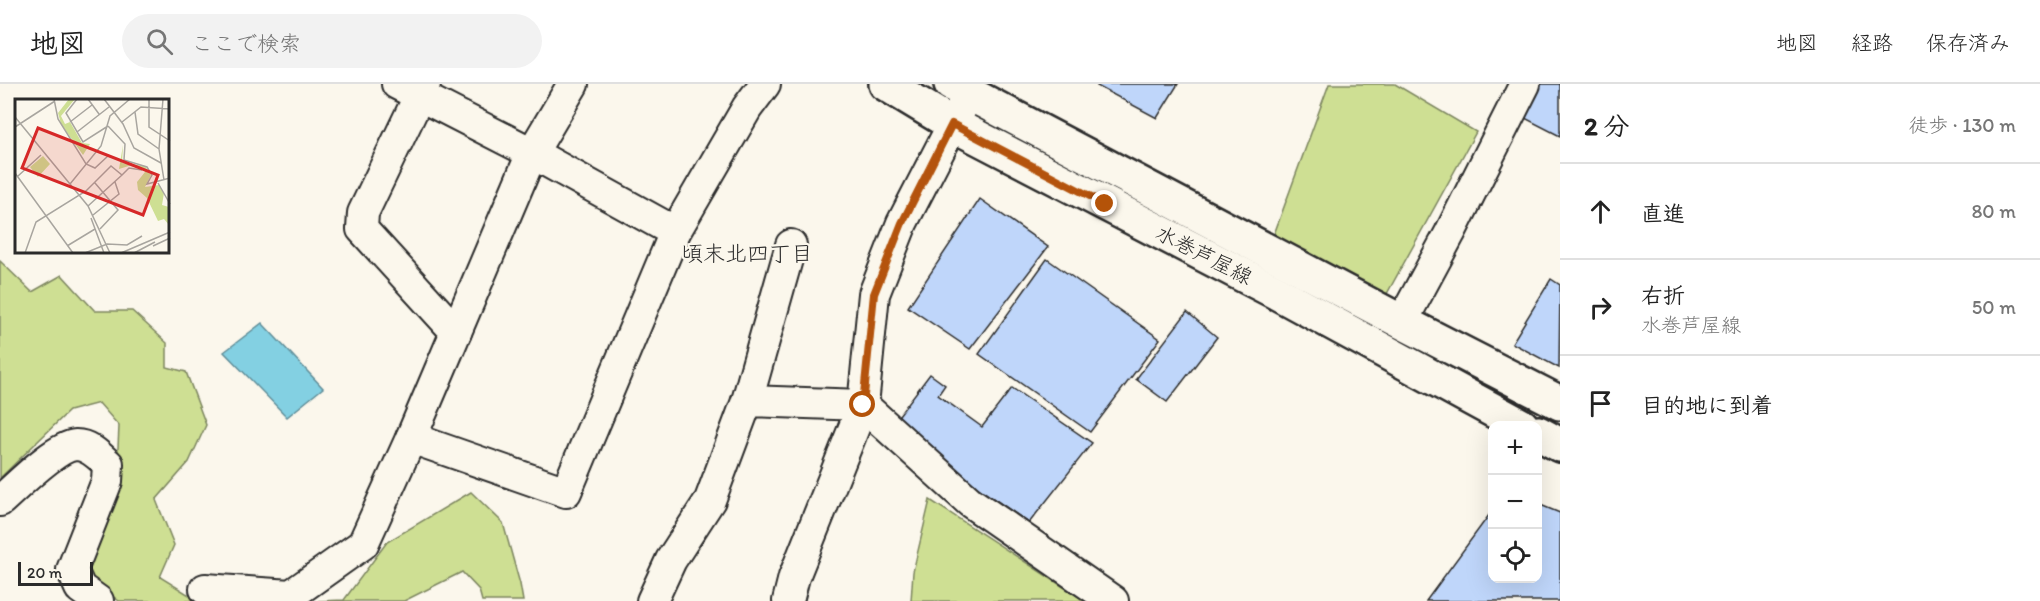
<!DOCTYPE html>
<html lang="ja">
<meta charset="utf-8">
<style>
:root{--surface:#fff;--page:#f2f2f2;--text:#222;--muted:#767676;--line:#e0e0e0}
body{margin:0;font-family:Itim,"Klee One",sans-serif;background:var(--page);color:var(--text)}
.controls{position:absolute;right:18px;bottom:18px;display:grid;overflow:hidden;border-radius:12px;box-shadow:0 6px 24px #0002}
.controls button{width:54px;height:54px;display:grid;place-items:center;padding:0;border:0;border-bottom:2px solid var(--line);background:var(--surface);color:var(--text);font:30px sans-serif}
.scale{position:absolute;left:18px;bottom:15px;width:75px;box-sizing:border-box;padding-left:6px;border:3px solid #2b2b2b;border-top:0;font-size:16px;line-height:21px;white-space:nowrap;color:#2b2b2b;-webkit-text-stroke:4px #fbf7ec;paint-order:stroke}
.stop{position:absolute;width:18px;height:18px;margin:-14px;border:4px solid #b45309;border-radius:50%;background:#fff}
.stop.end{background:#b45309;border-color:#fff;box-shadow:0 2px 6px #0008}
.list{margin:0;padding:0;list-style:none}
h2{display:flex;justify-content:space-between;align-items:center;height:78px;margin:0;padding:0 24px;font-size:26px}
h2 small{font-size:20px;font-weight:400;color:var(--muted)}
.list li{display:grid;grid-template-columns:39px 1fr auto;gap:18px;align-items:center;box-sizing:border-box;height:96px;padding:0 24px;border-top:2px solid var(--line)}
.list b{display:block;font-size:22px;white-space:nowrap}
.list p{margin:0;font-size:20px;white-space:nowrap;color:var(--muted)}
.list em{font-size:20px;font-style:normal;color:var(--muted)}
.icon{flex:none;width:33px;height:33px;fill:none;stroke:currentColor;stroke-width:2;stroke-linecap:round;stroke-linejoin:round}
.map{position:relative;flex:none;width:1560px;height:517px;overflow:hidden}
header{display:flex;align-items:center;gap:36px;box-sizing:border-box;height:84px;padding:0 30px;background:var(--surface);border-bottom:2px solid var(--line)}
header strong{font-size:28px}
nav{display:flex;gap:33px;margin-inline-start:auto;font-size:21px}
.search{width:420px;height:54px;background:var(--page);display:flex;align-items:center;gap:15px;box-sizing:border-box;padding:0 21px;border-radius:33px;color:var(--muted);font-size:22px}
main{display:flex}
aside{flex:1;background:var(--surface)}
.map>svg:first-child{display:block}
</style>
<header>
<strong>地図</strong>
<div class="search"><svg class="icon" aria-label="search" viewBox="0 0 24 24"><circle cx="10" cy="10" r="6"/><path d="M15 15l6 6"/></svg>ここで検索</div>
<nav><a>地図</a><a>経路</a><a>保存済み</a></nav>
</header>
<main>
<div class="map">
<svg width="1560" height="517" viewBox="0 0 1560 517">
<rect width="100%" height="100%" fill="#fbf7ec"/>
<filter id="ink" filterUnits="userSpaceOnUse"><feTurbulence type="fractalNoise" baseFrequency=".0167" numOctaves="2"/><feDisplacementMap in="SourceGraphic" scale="12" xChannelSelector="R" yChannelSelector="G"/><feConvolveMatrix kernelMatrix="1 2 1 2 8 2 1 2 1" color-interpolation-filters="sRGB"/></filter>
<g filter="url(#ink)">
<!-- green -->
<g fill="#cedf93" stroke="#7c855f" stroke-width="1.5">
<polygon points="1329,0 1395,0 1476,48 1378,226 1269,164"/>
<polygon points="0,177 32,208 62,191 95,227 132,227 167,259 167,283 186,288 206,341 189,378 156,416 174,461 160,493 199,517 119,517 87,492 85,476 116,408 119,342 99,319 69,327 0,394"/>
<polygon points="471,408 503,439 520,500 523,517 482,517 479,506 462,488 404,517 318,517 344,516 387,458"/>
<polygon points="930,416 1085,517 911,517 913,488"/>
</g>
<!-- water -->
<polygon fill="#83d0e2" stroke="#608e99" stroke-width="1.5" points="262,239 323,304 287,333 224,268"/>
<!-- building -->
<g fill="#bfd6fa" stroke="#2b2b2b" stroke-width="1.5">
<polygon points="1098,0 1178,0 1157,34 1097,2"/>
<polygon points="1533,0 1560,0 1560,52 1517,30"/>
<polygon points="980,115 1048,163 970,265 908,223"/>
<polygon points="1047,175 1160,255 1090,348 979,270"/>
<polygon points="1551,195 1560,201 1559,284 1512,259"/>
<polygon points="1187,228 1217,253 1167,318 1136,295"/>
<polygon points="930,290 945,301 938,311 982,343 1012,304 1092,359 1029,439 890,343"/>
<polygon points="1538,420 1560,429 1560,517 1426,517 1492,427 1492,494 1538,494"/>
</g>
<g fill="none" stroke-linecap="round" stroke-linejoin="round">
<!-- minor casing -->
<g stroke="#2b2b2b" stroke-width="34">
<g id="minor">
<polyline points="397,0 532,69 675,148"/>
<polyline points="425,0 363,129 362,145 456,248"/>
<polyline points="1402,238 1450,149 1525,0"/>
<polyline points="747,317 791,161"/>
<polyline points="411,354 532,69 573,0"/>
<path d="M0 417C16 403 56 362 76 361 89 361 99 372 108 380L107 397 72 486 80 504 98 517"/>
<polyline points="205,505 291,511 363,460 411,354 566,408 675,148 747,24 765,0"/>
<polyline points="652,517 671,476 710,416 747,317 863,321 970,418 1113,517"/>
<polyline points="788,517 794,493 863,321 874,210 902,139 969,9"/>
</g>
</g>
<!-- major casing -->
<g stroke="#2b2b2b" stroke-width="38">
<g id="major">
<polyline points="886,0 952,40 1272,206 1522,342"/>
<polyline points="951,0 1402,238 1560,319"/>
<polyline points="1538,349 1560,361"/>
</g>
</g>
<!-- minor -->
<use href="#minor" stroke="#fbf7ec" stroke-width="30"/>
<!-- major -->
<use href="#major" stroke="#fbf7ec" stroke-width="33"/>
</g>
</g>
<g fill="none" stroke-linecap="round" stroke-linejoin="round" filter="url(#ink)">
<!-- route -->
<polyline stroke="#b45309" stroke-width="8" points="863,321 874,210 902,139 952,40 1105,120"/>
</g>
<g text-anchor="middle" stroke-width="4.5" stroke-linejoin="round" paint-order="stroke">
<!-- street labels -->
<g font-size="21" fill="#2b2b2b" stroke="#fbf7ec">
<text transform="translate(1204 171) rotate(27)" y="7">水巻芦屋線</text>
</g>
<!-- neighbourhood labels -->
<g font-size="22" fill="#2b2b2b" stroke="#fbf7ec">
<text x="747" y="177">頃末北四丁目</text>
</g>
</g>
<!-- overview -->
<g transform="translate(15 15)">
<rect width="154" height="154" fill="#fbf7ec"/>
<path d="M54 0H60L46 17 50 25 55 23 67 44 75 45 68 56 46 25 43 14ZM108 46 107 64 130 67 136 76 130 88 144 86 149 94 147 106 154 108V126L149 120 143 122 132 99 123 91 122 83 130 73 128 69 117 66 104 70ZM28 57 35 65 23 78 15 68Z" fill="#cedf93"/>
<path fill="none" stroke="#a8a59f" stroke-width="1.5" d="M39 0 43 20 71 65 80 69 94 56M62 0 51 14 68 43 93 27M73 0 84 15M89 0 108 25 119 49 146 64M134 0V28L155 42M148 0 144 50 149 81M120 13 123 35 144 50M0 18 73 107 95 154M55 23 77 6M107 23 126 8 155 10M93 27 110 45 109 61 132 68 137 76 132 85 155 79M0 28 40 2M62 33 94 8M0 74 58 154M3 77 26 56M80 84 103 111 85 130M143 84 155 105M55 85 86 47 95 17 115 0M73 107 107 76M78 116 104 95 100 83M76 119 89 154M52 147 80 130M138 147 155 139M10 154 21 123 71 92 96 67 107 76 114 69 127 71M70 154 92 145 112 146 127 137M106 154 155 133M119 154 140 143"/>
<path fill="#d62828" fill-opacity="0.15" stroke="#d62828" stroke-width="3" d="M23 29 143 76 128 116 7 69Z"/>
<rect width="154" height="154" fill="none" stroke="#2b2b2b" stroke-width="3"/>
</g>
</svg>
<div class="controls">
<button>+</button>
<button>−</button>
<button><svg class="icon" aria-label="locate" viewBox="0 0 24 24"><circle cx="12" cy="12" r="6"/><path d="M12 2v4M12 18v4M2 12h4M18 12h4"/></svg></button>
</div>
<div class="scale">20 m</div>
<div class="stop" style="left:863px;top:321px"></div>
<div class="stop end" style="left:1105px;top:120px"></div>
</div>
<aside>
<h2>2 分<small>徒歩 · 130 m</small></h2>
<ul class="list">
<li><svg class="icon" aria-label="ahead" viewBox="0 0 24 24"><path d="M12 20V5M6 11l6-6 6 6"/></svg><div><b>直進</b></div><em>80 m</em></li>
<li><svg class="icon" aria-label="right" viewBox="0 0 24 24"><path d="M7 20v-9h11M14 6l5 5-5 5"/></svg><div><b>右折</b><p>水巻芦屋線</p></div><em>50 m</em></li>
<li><svg class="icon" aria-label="arrive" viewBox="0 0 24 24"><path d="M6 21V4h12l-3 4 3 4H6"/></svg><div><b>目的地に到着</b></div></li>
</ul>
</aside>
</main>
